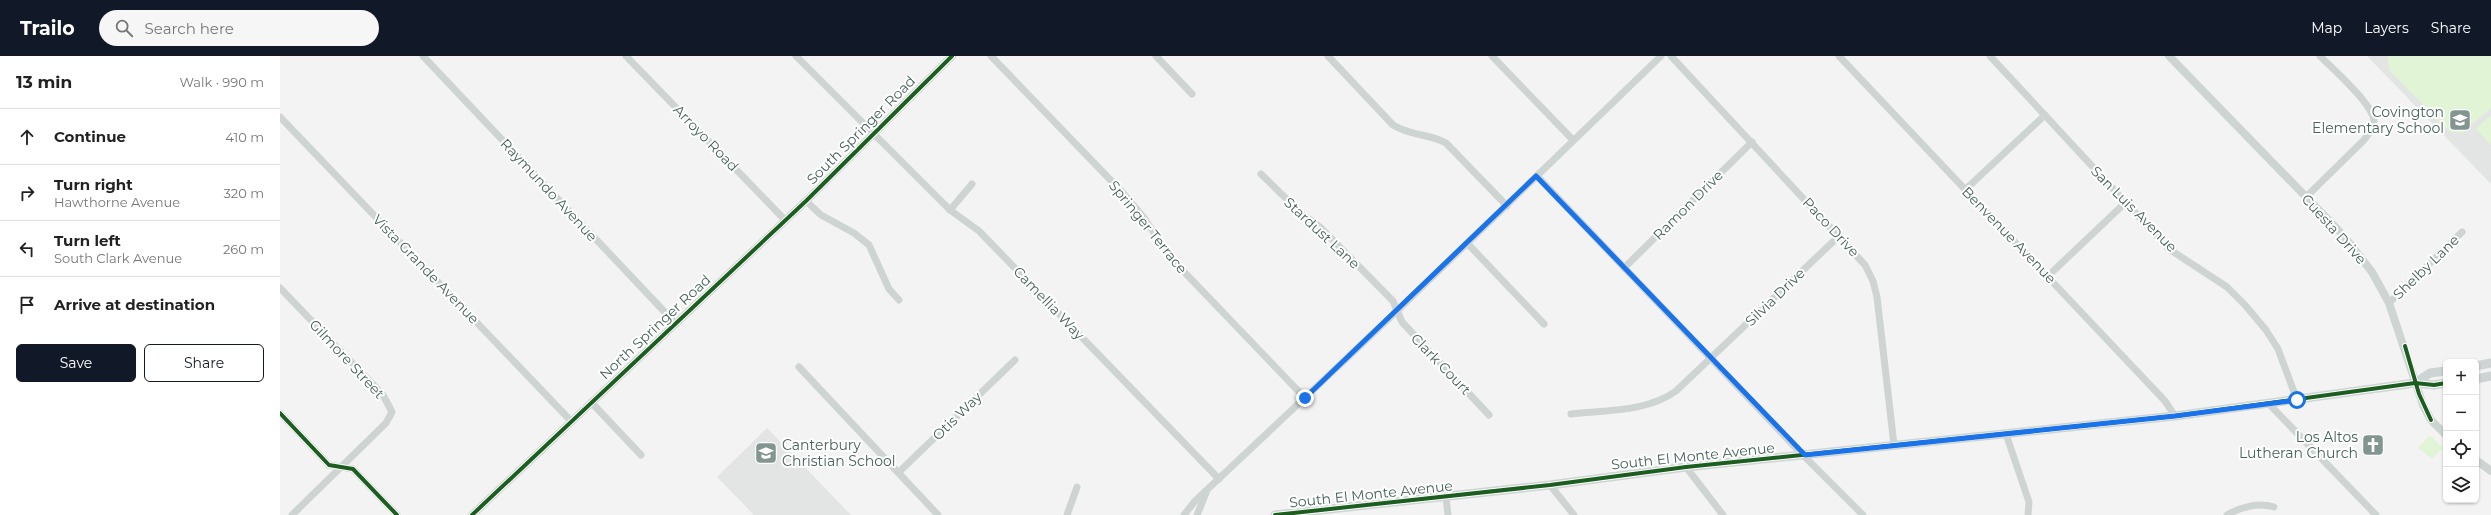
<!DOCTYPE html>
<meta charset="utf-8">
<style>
:root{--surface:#fff;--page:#f6f6f6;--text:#222;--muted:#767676;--line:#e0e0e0;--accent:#111827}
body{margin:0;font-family:Montserrat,sans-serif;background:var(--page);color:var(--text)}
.controls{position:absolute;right:12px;bottom:12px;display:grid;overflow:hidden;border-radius:6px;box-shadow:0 1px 3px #0004}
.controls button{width:36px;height:36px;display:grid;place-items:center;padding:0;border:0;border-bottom:1px solid var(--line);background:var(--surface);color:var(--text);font:20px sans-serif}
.stop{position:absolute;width:12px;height:12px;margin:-9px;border:3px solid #1a73e8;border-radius:50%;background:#fff}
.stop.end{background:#1a73e8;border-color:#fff;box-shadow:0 1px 4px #0008}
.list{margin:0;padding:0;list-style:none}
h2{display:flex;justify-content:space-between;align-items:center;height:52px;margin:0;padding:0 16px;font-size:17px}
h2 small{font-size:13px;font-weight:400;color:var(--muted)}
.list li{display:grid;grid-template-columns:26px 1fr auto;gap:12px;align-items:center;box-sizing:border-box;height:56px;padding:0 16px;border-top:1px solid var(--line)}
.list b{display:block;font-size:15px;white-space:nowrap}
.list p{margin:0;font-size:13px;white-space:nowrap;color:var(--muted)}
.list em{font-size:13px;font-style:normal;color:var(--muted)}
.actions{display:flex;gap:8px;padding:12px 16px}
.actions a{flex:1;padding:9px 0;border:1px solid var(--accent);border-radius:6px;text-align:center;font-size:14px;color:var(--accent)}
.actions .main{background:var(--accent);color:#fff}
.icon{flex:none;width:22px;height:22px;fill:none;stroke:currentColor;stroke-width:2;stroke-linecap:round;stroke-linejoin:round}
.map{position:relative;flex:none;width:2211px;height:459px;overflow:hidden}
header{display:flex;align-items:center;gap:24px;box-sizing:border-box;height:56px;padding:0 20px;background:var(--accent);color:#fff}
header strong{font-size:19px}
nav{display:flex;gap:22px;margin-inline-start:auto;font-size:14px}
.search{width:280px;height:36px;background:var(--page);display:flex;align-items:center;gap:10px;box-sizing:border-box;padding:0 14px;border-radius:22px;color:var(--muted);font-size:15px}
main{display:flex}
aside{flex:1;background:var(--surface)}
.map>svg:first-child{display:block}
</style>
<header>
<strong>Trailo</strong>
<div class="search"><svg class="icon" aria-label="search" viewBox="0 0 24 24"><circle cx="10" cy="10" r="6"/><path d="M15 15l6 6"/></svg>Search here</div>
<nav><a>Map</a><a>Layers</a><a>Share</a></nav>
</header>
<main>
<aside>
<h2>13 min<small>Walk · 990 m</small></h2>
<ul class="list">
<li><svg class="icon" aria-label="ahead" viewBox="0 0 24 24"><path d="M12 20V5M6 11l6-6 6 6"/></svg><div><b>Continue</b></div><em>410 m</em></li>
<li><svg class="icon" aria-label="right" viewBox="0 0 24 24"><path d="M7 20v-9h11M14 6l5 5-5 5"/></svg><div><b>Turn right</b><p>Hawthorne Avenue</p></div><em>320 m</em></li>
<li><svg class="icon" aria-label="left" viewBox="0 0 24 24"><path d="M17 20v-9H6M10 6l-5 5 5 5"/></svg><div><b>Turn left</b><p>South Clark Avenue</p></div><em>260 m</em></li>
<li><svg class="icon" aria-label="arrive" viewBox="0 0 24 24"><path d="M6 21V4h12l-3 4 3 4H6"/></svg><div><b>Arrive at destination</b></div></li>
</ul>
<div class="actions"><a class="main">Save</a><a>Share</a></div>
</aside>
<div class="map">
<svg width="2211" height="459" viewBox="0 0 2211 459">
<rect width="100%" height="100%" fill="#f3f3f3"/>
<!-- education -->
<g fill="#e3e4e4">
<polygon points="2087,0 2211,0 2211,128"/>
<polygon points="487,372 571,459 474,459 437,421"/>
</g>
<!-- green -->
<g fill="#e1f4d5">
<polygon points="2108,0 2211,0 2211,52 2183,77 2170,76 2109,14"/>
<polygon points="2211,59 2211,89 2196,73"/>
<polygon points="2150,379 2163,392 2152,403 2138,392"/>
</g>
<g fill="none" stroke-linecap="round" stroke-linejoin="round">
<!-- minor -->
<g stroke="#ced4d2" stroke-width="7">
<polyline points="143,0 396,268"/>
<polyline points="346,0 505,164"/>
<polyline points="516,0 670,154 699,175 939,423"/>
<polyline points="711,0 843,137 865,163 887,198 1025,342"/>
<polyline points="876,0 912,38"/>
<path d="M1048 0 1113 69C1133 81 1148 77 1166 87L1227 150"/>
<polyline points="1212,0 1293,84"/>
<polyline points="1391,0 1585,209 1593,225 1597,241 1614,389"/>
<polyline points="1559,0 1885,345 1895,360"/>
<polyline points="1710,0 1889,193 1947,231 1965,249 1986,274 1998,293 2017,344"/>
<polyline points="0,61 291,365"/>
<polyline points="981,118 1021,157 1040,171 1113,245 1122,266 1209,359"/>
<polyline points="1257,120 1515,391 1583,459"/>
<polyline points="1686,133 1765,59"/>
<path d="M2026 141 2084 84C2088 78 2094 73 2094 65 2093 48 2053 13 2040 0"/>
<polyline points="526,145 541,159 574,177 589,189 609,233 619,244"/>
<polyline points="670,154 692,128"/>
<polyline points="1188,188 1264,268"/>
<polyline points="1344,212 1472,86"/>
<polyline points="1768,220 1845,147"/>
<polyline points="0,232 103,339 112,356 106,367 12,459"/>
<polyline points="2109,247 2182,176"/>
<polyline points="519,311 658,459"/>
<polyline points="311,346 361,399"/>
<polyline points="1988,347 2096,459"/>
<polyline points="0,357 49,409 73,413 117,459"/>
<path d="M1291 358C1326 354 1367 356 1396 335L1560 179"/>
<polyline points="1726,378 1749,446 1748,459"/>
<polyline points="1406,411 1443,459"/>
<polyline points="619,416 735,304"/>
<polyline points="1270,429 1294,459"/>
<polyline points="1166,441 1168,459"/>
<polyline points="787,459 797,431"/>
<polyline points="904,459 915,445 1117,255 1381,0"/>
<polyline points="917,459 926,437"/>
<path d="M1947 459C1961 451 1979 446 1994 451"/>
</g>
<!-- tertiary -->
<g stroke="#ced4d2" stroke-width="8">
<polyline points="1889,0 2063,179 2092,216 2109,247 2143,349 2151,364 2166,379"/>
<polyline points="2196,404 2211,415"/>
<polyline points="192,459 526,145 672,0"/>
</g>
<!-- secondary -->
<g stroke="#ced4d3" stroke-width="9">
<polyline points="2196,310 2211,307"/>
<polyline points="2196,323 2211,320"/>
<polyline points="2135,327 2150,317 2166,315"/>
<polyline points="995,459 1270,429 1406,411 1895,360 2135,327 2154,329 2166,327"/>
</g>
<!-- cycleway casing -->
<g stroke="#fff" stroke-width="6">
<g id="cycleway">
<polyline points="2125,290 2139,338 2151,364"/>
<polyline points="0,357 49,409 73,413 117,459"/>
<polyline points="192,459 526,145 672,0"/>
<polyline points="995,459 1270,429 1406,411 1895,360 2135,327 2154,329 2166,327"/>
</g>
</g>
<!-- cycleway -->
<use href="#cycleway" stroke="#1b5e20" stroke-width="4"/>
</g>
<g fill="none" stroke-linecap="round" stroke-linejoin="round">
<!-- route -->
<polyline stroke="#1a73e8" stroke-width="5" points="1025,342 1256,120 1525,399 1895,360 2017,344"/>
</g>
<!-- icons -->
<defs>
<g id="school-square" transform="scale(1.15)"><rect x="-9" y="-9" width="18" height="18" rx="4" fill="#839590" stroke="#fff"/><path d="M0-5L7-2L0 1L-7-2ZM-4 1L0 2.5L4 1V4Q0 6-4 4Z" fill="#fff"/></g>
<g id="church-square" transform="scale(1.15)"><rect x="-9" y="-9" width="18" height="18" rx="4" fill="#839590" stroke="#fff"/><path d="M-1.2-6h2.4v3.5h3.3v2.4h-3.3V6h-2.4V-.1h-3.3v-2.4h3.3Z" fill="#fff"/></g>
</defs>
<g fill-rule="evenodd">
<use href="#school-square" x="2180" y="64"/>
<use href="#church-square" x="2093" y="389"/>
<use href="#school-square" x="486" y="397"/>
</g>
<g text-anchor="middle" stroke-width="4" stroke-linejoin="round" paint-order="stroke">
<!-- poi labels -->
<g font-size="14" fill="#47625a" stroke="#fff" text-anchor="end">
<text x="2164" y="61">Covington<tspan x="2164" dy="16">Elementary School</tspan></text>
<text x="2078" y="386">Los Altos<tspan x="2078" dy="16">Lutheran Church</tspan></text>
<text x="502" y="394" text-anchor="start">Canterbury<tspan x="502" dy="16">Christian School</tspan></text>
</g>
<!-- street labels -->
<g font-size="14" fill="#47625a" stroke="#fff">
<text transform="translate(581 74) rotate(-45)" y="5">South Springer Road</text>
<text transform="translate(426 82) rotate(46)" y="5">Arroyo Road</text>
<text transform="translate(269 134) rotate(47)" y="5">Raymundo Avenue</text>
<text transform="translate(1408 149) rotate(-45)" y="5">Ramon Drive</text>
<text transform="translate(1854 153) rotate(45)" y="5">San Luis Avenue</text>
<text transform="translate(868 171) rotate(51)" y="5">Springer Terrace</text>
<text transform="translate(1551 171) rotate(47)" y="5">Paco Drive</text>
<text transform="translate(2054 173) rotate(48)" y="5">Cuesta Drive</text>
<text transform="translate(1042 177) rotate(43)" y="5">Stardust Lane</text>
<text transform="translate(1729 179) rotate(46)" y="5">Benvenue Avenue</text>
<text transform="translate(2146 211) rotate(-44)" y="5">Shelby Lane</text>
<text transform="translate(146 213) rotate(46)" y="5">Vista Grande Avenue</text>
<text transform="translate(1495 241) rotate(-44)" y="5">Silvia Drive</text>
<text transform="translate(769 247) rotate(46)" y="5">Camellia Way</text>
<text transform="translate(375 271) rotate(-43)" y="5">North Springer Road</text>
<text transform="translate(67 303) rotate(47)" y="5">Gilmore Street</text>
<text transform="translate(1161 308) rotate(46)" y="5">Clark Court</text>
<text transform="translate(677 360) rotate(-44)" y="5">Otis Way</text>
<text transform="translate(1413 400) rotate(-6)" y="5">South El Monte Avenue</text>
<text transform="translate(1091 438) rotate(-6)" y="5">South El Monte Avenue</text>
</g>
</g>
</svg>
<div class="controls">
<button>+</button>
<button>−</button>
<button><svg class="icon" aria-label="locate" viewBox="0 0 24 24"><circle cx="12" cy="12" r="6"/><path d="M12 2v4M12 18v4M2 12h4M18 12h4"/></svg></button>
<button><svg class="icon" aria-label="layers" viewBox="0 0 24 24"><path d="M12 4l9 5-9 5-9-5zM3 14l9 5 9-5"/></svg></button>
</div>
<div class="stop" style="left:2017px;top:344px"></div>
<div class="stop end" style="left:1025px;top:342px"></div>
</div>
</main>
